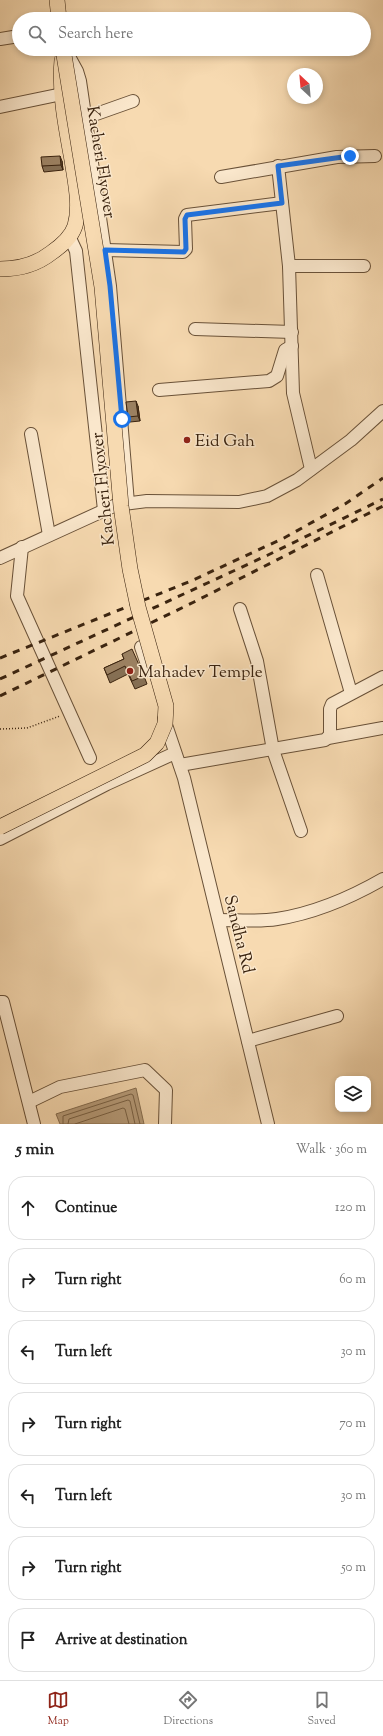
<!DOCTYPE html>
<meta charset="utf-8">
<style>
:root{--surface:#fff;--page:#f2f2f2;--text:#222;--muted:#767676;--line:#e0e0e0;--accent:#8f2418}
body{margin:0;font-family:"Sorts Mill Goudy",serif;background:var(--page);color:var(--text)}
.controls{position:absolute;right:12px;bottom:12px;display:grid;overflow:hidden;border-radius:8px;box-shadow:0 2px 6px #0003}
.controls button{width:36px;height:36px;display:grid;place-items:center;padding:0;border:0;border-bottom:1px solid var(--line);background:var(--surface);color:var(--text);font:20px sans-serif}
.compass{position:absolute;left:287px;top:68px;width:36px;height:36px;border-radius:50%;background:var(--surface);box-shadow:0 2px 6px #0003;rotate:334deg}
.stop{position:absolute;width:12px;height:12px;margin:-9px;border:3px solid #1a73e8;border-radius:50%;background:#fff}
.stop.end{background:#1a73e8;border-color:#fff;box-shadow:0 1px 4px #0008}
.list{margin:0;padding:0;list-style:none}
h2{display:flex;justify-content:space-between;align-items:center;height:52px;margin:0;padding:0 16px;font-size:17px}
h2 small{font-size:13px;font-weight:400;color:var(--muted)}
.list li{display:grid;grid-template-columns:26px 1fr auto;gap:12px;align-items:center;box-sizing:border-box;height:64px;margin:0 8px 8px;padding:0 8px;border:1px solid var(--line);border-radius:16px}
.list b{display:block;font-size:15px;white-space:nowrap}
.list em{font-size:13px;font-style:normal;color:var(--muted)}
.icon{flex:none;width:22px;height:22px;fill:none;stroke:currentColor;stroke-width:2;stroke-linecap:round;stroke-linejoin:round}
.map{position:relative;flex:none;width:383px;height:1124px;overflow:hidden}
.search{position:absolute;background:var(--surface);box-shadow:0 2px 6px #0003;left:12px;right:12px;top:12px;height:44px;display:flex;align-items:center;gap:10px;box-sizing:border-box;padding:0 14px;border-radius:22px;color:var(--muted);font-size:15px}
.sheet{height:556px;background:var(--surface)}
nav{display:flex;justify-content:space-around;align-items:center;box-sizing:border-box;height:56px;border-top:1px solid var(--line);background:var(--surface);font-size:11px;color:var(--muted)}
nav a{display:grid;justify-items:center;gap:2px}
nav .on{color:var(--accent)}
.map>svg:first-child{display:block}
</style>
<div class="map">
<svg width="383" height="1124" viewBox="0 0 383 1124">
<rect width="100%" height="100%" fill="#f7dab1"/>
<filter id="stains"><feTurbulence type="fractalNoise" baseFrequency=".005" numOctaves="4"/><feColorMatrix values="0 0 0 0 .2 0 0 0 0 .09 0 0 0 0 .02 0 0 0 .5 -.17"/></filter>
<radialGradient id="worn" r=".72"><stop offset=".6" stop-color="#630" stop-opacity="0"/><stop offset="1" stop-color="#630" stop-opacity=".3"/></radialGradient>
<!-- water -->
<polygon fill="#b79c7a" stroke="#856c4f" points="136,1088 144,1124 60,1124 56,1114"/>
<g fill="none" stroke-linecap="round" stroke-linejoin="round">
<!-- shore -->
<g stroke="#786044" stroke-width="1">
<polyline points="63,1124 63,1116 131,1094 133,1095 140,1124"/>
<polyline points="68,1124 69,1119 128,1100 130,1101 135,1124"/>
<polyline points="75,1124 123,1108 125,1109 129,1124"/>
</g>
<!-- minor casing -->
<g stroke="#695138" stroke-width="14">
<g id="minor">
<polyline points="0,39 19,36"/>
<polyline points="65,49 77,71 80,81 110,286 128,503"/>
<polyline points="0,107 62,94"/>
<polyline points="85,118 133,101"/>
<polyline points="278,166 289,266 293,393 311,469"/>
<polyline points="221,177 337,157 375,156"/>
<polyline points="69,236 76,251 104,510"/>
<polyline points="105,250 183,252 186,249 185,219 187,215 282,203"/>
<polyline points="289,266 364,266"/>
<polyline points="195,329 292,332"/>
<polyline points="159,390 269,381 277,376 285,350 292,346"/>
<polyline points="31,434 49,535"/>
<polyline points="22,547 17,596 90,758"/>
<polyline points="0,558 116,505 147,501 239,502 267,496 297,480 351,440 383,411"/>
<polyline points="317,575 351,693"/>
<polyline points="240,609 257,661 273,750 301,831"/>
<polyline points="141,647 149,670"/>
<polyline points="164,719 184,778 268,1124"/>
<polyline points="328,738 383,728"/>
<polyline points="180,765 325,740 330,735 330,709 332,704 383,677"/>
<polyline points="0,839 107,784 175,753"/>
<path d="M219 920C238 920 258 922 277 919 315 913 350 898 383 879"/>
<polyline points="0,1002 3,1002 34,1124"/>
<polyline points="248,1041 337,1016"/>
<polyline points="29,1102 60,1087 145,1070 166,1090 165,1124"/>
</g>
</g>
<!-- major casing -->
<g stroke="#3a230f" stroke-width="16">
<g id="major">
<polyline points="57,0 59,19"/>
<path d="M0 269C18 269 37 264 51 253 61 246 71 238 75 226 81 205 75 181 72 160 66 127 59 93 62 60"/>
</g>
</g>
<!-- path -->
<polyline stroke="#3a230f" stroke-width="1.5" stroke-dasharray="1 2" stroke-linecap="butt" points="0,729 27,728 60,716"/>
<!-- minor -->
<use href="#minor" stroke="#fae7cc" stroke-width="12"/>
<!-- major -->
<use href="#major" stroke="#f7dab1" stroke-width="15"/>
<!-- rail -->
<g stroke="#3a230f" stroke-width="3" stroke-dasharray="7 7" stroke-linecap="butt">
<polyline points="0,658 191,581 284,538 345,504 383,478"/>
<polyline points="0,679 268,555 383,499"/>
<polyline points="0,696 194,602 383,506"/>
</g>
<!-- major-bridge casing -->
<g stroke="#3a230f" stroke-width="16" stroke-linecap="butt">
<polyline id="major-bridge" points="0,827 145,755 157,743 165,724 166,706 138,607 130,569 121,506 102,287 63,49"/>
</g>
<!-- major-bridge -->
<use href="#major-bridge" stroke="#f7dab1" stroke-width="15"/>
</g>
<!-- wall -->
<g fill="#867055" stroke="#3a230f">
<polygon points="62,161 63,170 44,172 42,166"/>
<polygon points="138,406 140,421 130,422 128,417"/>
<polygon points="122,654 144,676 147,684 135,689 128,674 110,683 104,668 124,659"/>
</g>
<!-- shaded-wall -->
<g fill="#6d5b45" stroke="#3a230f">
<polygon points="60,156 62,161 63,170 61,165"/>
<polygon points="136,401 138,406 140,421 138,416"/>
</g>
<!-- building -->
<g fill="#9c8263" stroke="#3a230f">
<polygon points="60,156 61,165 42,166 41,157"/>
<polygon points="136,401 138,416 128,417 126,402"/>
<polygon points="132,649 144,676 132,681 125,666 107,675 104,668 124,659 122,654"/>
</g>
<g fill="none" stroke-linecap="round" stroke-linejoin="round">
<!-- route -->
<polyline stroke="#1a73e8" stroke-width="5" points="122,419 110,286 105,250 184,252 186,249 185,219 187,215 282,203 278,166 350,156"/>
</g>
<!-- markers -->
<g fill="#8f2418" stroke="#fae7cc" stroke-width="1.5">
<circle cx="187" cy="440" r="4"/>
<circle cx="130" cy="671" r="4"/>
</g>
<g text-anchor="middle" stroke-width="3" stroke-linejoin="round" paint-order="stroke">
<!-- street labels -->
<g font-size="17" fill="#3a230f" stroke="#fae7cc">
<text transform="translate(102 162) rotate(81)" y="6">Kacheri Flyover</text>
<text transform="translate(102 489) rotate(-96)" y="6">Kacheri Flyover</text>
<text transform="translate(240 934) rotate(76)" y="6">Sandha Rd</text>
</g>
<!-- poi labels -->
<g font-size="17" fill="#3a230f" stroke="#fae7cc" text-anchor="start">
<text x="195" y="446">Eid Gah</text>
<text x="138" y="677">Mahadev Temple</text>
</g>
</g>
<rect width="100%" height="100%" filter="url(#stains)"/>
<rect width="100%" height="100%" fill="url(#worn)"/>
</svg>
<div class="controls">
<button><svg class="icon" aria-label="layers" viewBox="0 0 24 24"><path d="M12 4l9 5-9 5-9-5zM3 14l9 5 9-5"/></svg></button>
</div>
<svg class="compass" viewBox="-18 -18 36 36"><path d="M0-13l5 13h-10z" fill="#e53935"/><path d="M0 13l5-13h-10z" fill="#767676"/></svg>
<div class="stop" style="left:122px;top:419px"></div>
<div class="stop end" style="left:350px;top:156px"></div>
<div class="search"><svg class="icon" aria-label="search" viewBox="0 0 24 24"><circle cx="10" cy="10" r="6"/><path d="M15 15l6 6"/></svg>Search here</div>
</div>
<section class="sheet">
<h2>5 min<small>Walk · 360 m</small></h2>
<ul class="list">
<li><svg class="icon" aria-label="ahead" viewBox="0 0 24 24"><path d="M12 20V5M6 11l6-6 6 6"/></svg><div><b>Continue</b></div><em>120 m</em></li>
<li><svg class="icon" aria-label="right" viewBox="0 0 24 24"><path d="M7 20v-9h11M14 6l5 5-5 5"/></svg><div><b>Turn right</b></div><em>60 m</em></li>
<li><svg class="icon" aria-label="left" viewBox="0 0 24 24"><path d="M17 20v-9H6M10 6l-5 5 5 5"/></svg><div><b>Turn left</b></div><em>30 m</em></li>
<li><svg class="icon" aria-label="right" viewBox="0 0 24 24"><path d="M7 20v-9h11M14 6l5 5-5 5"/></svg><div><b>Turn right</b></div><em>70 m</em></li>
<li><svg class="icon" aria-label="left" viewBox="0 0 24 24"><path d="M17 20v-9H6M10 6l-5 5 5 5"/></svg><div><b>Turn left</b></div><em>30 m</em></li>
<li><svg class="icon" aria-label="right" viewBox="0 0 24 24"><path d="M7 20v-9h11M14 6l5 5-5 5"/></svg><div><b>Turn right</b></div><em>50 m</em></li>
<li><svg class="icon" aria-label="arrive" viewBox="0 0 24 24"><path d="M6 21V4h12l-3 4 3 4H6"/></svg><div><b>Arrive at destination</b></div></li>
</ul>
</section>
<nav>
<a class="on"><svg class="icon" aria-label="map" viewBox="0 0 24 24"><path d="M3 6l6-2 6 2 6-2v14l-6 2-6-2-6 2zM9 4v14M15 6v14"/></svg>Map</a>
<a><svg class="icon" aria-label="directions" viewBox="0 0 24 24"><path d="M12 3l9 9-9 9-9-9zM9 14v-3h6M13 9l2 2-2 2"/></svg>Directions</a>
<a><svg class="icon" aria-label="saved" viewBox="0 0 24 24"><path d="M7 4h10v16l-5-4-5 4z"/></svg>Saved</a>
</nav>
